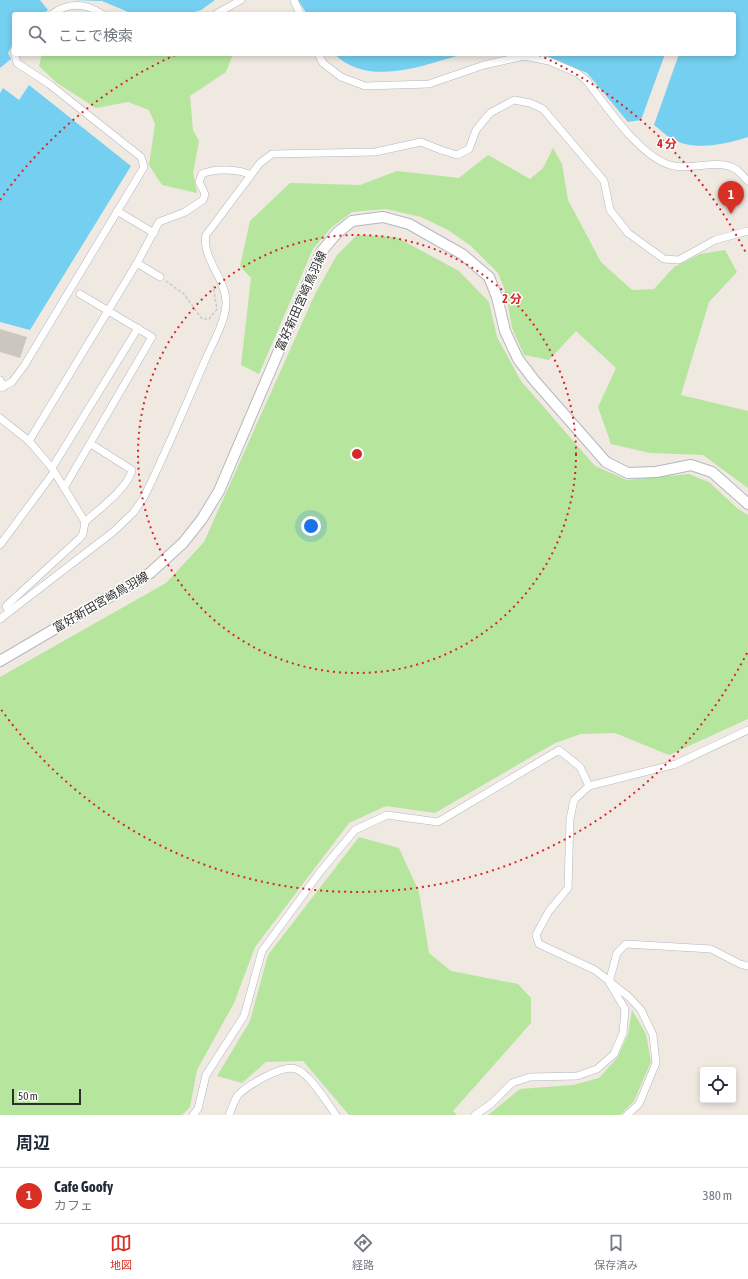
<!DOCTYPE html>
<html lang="ja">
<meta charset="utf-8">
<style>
:root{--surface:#fff;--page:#f2f2f3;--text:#1f2937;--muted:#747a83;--line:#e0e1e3;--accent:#d93025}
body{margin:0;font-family:"Asap Condensed","Noto Sans JP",sans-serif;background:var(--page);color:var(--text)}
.controls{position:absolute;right:12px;bottom:12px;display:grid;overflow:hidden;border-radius:4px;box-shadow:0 2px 6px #0003}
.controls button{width:36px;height:36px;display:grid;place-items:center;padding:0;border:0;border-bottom:1px solid var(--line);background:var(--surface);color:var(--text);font:20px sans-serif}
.scale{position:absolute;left:12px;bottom:10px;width:69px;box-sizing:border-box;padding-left:4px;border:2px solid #2e2e2e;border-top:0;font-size:11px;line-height:14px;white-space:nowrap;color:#2e2e2e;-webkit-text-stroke:3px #fff;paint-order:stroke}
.you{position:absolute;left:311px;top:526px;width:14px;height:14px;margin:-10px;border:3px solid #fff;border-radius:50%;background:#1a73e8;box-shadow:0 0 0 6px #1a73e833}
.badge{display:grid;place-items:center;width:26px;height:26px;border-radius:50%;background:var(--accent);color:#fff;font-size:13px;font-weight:700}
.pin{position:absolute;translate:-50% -33px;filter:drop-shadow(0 1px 2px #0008)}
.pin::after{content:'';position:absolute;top:21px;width:14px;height:12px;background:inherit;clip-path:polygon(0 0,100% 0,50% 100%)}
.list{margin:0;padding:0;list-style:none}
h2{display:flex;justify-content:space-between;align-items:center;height:52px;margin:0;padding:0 16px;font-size:17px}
h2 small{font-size:13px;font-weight:400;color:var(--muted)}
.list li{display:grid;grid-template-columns:26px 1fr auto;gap:12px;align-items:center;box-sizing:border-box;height:56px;padding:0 16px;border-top:1px solid var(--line)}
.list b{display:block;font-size:15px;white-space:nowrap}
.list p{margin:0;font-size:13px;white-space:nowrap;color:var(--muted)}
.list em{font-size:13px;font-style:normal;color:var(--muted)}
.icon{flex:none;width:22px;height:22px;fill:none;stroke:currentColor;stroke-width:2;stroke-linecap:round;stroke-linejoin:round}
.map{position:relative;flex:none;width:748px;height:1115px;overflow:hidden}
.search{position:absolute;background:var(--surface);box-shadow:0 2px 6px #0003;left:12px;right:12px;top:12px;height:44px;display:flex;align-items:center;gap:10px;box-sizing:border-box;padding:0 14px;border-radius:4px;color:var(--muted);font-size:15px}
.sheet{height:108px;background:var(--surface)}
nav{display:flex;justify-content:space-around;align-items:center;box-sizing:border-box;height:56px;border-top:1px solid var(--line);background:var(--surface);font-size:11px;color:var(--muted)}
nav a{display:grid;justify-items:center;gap:2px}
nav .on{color:var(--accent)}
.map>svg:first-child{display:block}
</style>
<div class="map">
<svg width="748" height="1115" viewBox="0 0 748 1115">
<rect width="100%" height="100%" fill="#efe9e1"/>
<!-- green -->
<g fill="#b6e59e">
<polygon points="42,54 233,54 226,72 190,96 193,130 199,141 193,173 197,193 162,185 149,165 155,124 149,110 128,102 96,108 57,83 39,66"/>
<polygon points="553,148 562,164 568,200 601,262 632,290 654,289 674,267 700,254 725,250 737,272 709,302 681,395 748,411 748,488 703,455 650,453 611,444 598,407 616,368 576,331 549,360 524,355 512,328 506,293 498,273 471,246 448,230 421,217 386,209 352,212 331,228 313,249 259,374 241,365 251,278 240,266 250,221 290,183 360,185 397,171 459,178 488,155 530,179 543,168"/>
<polygon points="357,235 396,237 459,271 489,302 497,337 521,381 595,466 627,480 689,474 709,482 737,508 748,515 748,719 669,755 615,733 581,734 555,743 435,813 386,806 349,823 255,947 234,1003 197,1070 190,1107 182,1115 0,1115 0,677 166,583 204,542 315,294 337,255"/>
<polygon points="359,837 399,848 419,892 429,953 451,971 518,984 531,998 531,1023 453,1111 457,1115 349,1115 303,1061 266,1062 242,1083 217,1076 250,1021 268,955"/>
<polygon points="632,1010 646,1034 651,1062 634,1101 620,1115 488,1115 520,1089 573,1085 599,1078 617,1058 628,1034"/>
</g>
<!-- water -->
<g fill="#75cff0">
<polygon points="0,0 40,0 48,10 43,14 14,14 14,41 8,53 11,59 0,68"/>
<polygon points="73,0 215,0 201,10 188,14 133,14 102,1"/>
<path d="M298 0H748V137C726 144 697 151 674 140 667 137 661 130 654 125L679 54H734V14H307Z"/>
<path d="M334 54H464C423 65 370 88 334 54Z"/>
<polygon points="542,54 665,54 641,120 628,122 587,73"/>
<polygon points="29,85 131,166 30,330 0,322 0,93 3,88 19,100"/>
</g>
<!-- building -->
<polygon fill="#cbc7bf" points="0,329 27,337 20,358 0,352"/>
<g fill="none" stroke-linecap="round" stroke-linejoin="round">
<!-- minor casing -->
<g stroke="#b4b7c1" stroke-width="8">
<g id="minor">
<polyline points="294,0 300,14"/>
<path d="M52 14C69 2 85 3 102 14"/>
<polyline points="216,14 241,0"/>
<path d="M318 54 323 63 341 77 365 86 429 84 484 65 524 56 549 61 577 73 586 80C606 105 641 160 674 166 693 170 719 158 737 170 741 173 744 178 748 181"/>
<polyline points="117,211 154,233"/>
<path d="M137 263 159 222 185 212 203 200 205 194 199 182 202 174C214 168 239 169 251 175"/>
<polyline points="0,380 4,387"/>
<polyline points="0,388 12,382 24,366 144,167 141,157 49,84 17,63 14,51"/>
<polyline points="0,418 29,441 52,468 85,522 83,534 79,539 6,606 9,612"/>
<polyline points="29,441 137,263 160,277"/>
<polyline points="52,468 138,328"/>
<polyline points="64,488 152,337 80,294"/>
<path d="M85 522C99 509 128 488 132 470L91 444"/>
<polyline points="0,545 54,472"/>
<path d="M0 619 113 532 133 513 143 499C165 455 184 409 204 363 211 346 225 323 226 304 227 279 201 258 206 235L260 163 272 154 375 152 421 142 441 150 457 155 469 149 476 130 490 113 514 100 530 103 543 109 604 181 610 210 628 233 664 259 679 260 715 240 748 231"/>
<polyline points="193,1115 198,1109 206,1075 244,1016 262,951 320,872 355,830 387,815 438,822 559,750 580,767 589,786"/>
<path d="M229 1115C232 1109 234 1100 238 1095 247 1086 282 1064 296 1069 310 1074 327 1103 336 1115"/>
<polyline points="475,1115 491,1104 512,1083 530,1077 577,1076 597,1069 614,1054 623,1033 625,1009 609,982 617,953 626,944 711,949 740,964 748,966"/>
<polyline points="627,1115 639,1104 656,1063 653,1035 641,1010 629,997 595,970 539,944 536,935 549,911 568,888 570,819 574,800 589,786 676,764 748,730"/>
</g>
</g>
<!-- secondary casing -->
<g stroke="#b4b7c1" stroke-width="12">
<polyline id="secondary" points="0,661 150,573 183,543 202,519 219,491 321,252 337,233 352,221 383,217 409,224 462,254 489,277 497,297 505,331 518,359 534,380 606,462 628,473 656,472 691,465 712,472 748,504"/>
</g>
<!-- path -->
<polyline stroke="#c9c9c9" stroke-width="1.5" stroke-dasharray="3 2" stroke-linecap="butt" points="166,281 184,294 202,319 209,319 217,309 213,286"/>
<!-- minor -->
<use href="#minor" stroke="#fff" stroke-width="7"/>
<!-- secondary -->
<use href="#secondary" stroke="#fff" stroke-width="10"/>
</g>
<!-- distance rings -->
<g fill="none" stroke="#d62828" stroke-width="2" stroke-dasharray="2 4">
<circle cx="357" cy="454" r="219"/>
<path d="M747 653A438 438 0 0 1 0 708M0 200A438 438 0 0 1 175 55M539 55A438 438 0 0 1 747 255"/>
</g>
<g text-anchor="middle" stroke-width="3" stroke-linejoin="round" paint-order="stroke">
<!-- street labels -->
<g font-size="12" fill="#2e2e2e" stroke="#fff">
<text transform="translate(301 301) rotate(-66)" y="4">富好新田宮崎鳥羽線</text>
<text transform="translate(101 602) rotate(-30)" y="4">富好新田宮崎鳥羽線</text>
</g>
</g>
<circle cx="357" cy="454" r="6" fill="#d62828" stroke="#fff" stroke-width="2"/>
<g font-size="12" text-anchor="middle" font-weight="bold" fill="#d62828" stroke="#fff" stroke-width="3" stroke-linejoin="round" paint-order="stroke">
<text x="667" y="148">4 分</text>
<text x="512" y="303">2 分</text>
</g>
</svg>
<div class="controls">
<button><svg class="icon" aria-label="locate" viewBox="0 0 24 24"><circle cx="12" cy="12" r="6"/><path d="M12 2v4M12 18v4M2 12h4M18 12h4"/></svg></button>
</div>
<div class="scale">50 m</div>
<div class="you"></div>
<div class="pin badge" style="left:731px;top:214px">1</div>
<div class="search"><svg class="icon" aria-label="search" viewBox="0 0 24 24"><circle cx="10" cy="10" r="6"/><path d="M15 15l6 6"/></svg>ここで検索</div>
</div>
<section class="sheet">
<h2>周辺<small></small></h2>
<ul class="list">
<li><span class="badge">1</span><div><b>Cafe Goofy</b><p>カフェ</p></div><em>380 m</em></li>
</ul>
</section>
<nav>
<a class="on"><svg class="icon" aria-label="map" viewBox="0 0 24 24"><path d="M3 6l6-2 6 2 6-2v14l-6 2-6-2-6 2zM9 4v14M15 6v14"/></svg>地図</a>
<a><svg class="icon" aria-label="directions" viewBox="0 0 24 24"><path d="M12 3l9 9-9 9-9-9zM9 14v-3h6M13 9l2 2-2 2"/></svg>経路</a>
<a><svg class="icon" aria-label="saved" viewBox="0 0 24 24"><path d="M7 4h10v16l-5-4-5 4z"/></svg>保存済み</a>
</nav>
